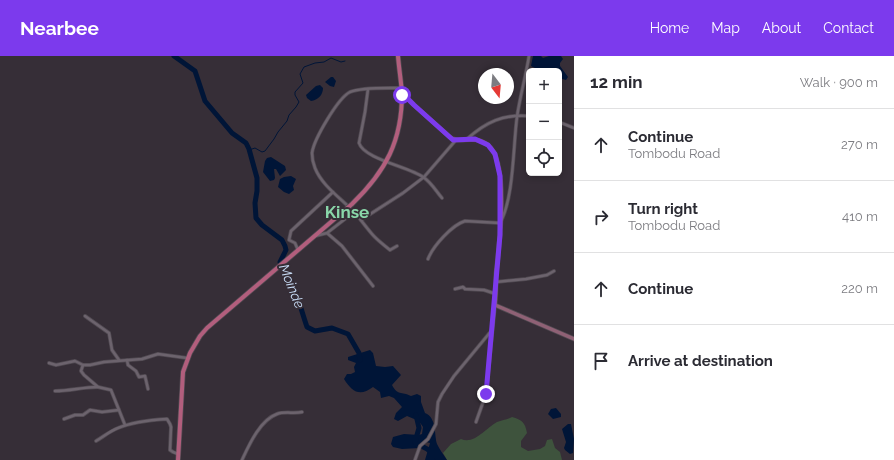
<!DOCTYPE html>
<meta charset="utf-8">
<style>
:root{--surface:#fff;--page:#f7f7f7;--text:#2b2b33;--muted:#7c7c81;--line:#e1e1e2;--accent:#7c3aed}
body{margin:0;font-family:Raleway,sans-serif;background:var(--page);color:var(--text)}
.controls{position:absolute;right:12px;top:12px;display:grid;overflow:hidden;border-radius:6px;box-shadow:0 2px 6px #0003}
.controls button{width:36px;height:36px;display:grid;place-items:center;padding:0;border:0;border-bottom:1px solid var(--line);background:var(--surface);color:var(--text);font:20px sans-serif}
.compass{position:absolute;left:478px;top:12px;width:36px;height:36px;border-radius:50%;background:var(--surface);box-shadow:0 2px 6px #0003;rotate:164deg}
.stop{position:absolute;width:12px;height:12px;margin:-9px;border:3px solid #7c3aed;border-radius:50%;background:#fff}
.stop.end{background:#7c3aed;border-color:#fff;box-shadow:0 1px 4px #0008}
.list{margin:0;padding:0;list-style:none}
h2{display:flex;justify-content:space-between;align-items:center;height:52px;margin:0;padding:0 16px;font-size:17px}
h2 small{font-size:13px;font-weight:400;color:var(--muted)}
.list li{display:grid;grid-template-columns:26px 1fr auto;gap:12px;align-items:center;box-sizing:border-box;height:72px;padding:0 16px;border-top:1px solid var(--line)}
.list b{display:block;font-size:15px;white-space:nowrap}
.list p{margin:0;font-size:13px;white-space:nowrap;color:var(--muted)}
.list em{font-size:13px;font-style:normal;color:var(--muted)}
.icon{flex:none;width:22px;height:22px;fill:none;stroke:currentColor;stroke-width:2;stroke-linecap:round;stroke-linejoin:round}
.map{position:relative;flex:none;width:574px;height:404px;overflow:hidden}
header{display:flex;align-items:center;gap:24px;box-sizing:border-box;height:56px;padding:0 20px;background:var(--accent);color:#fff}
header strong{font-size:19px}
nav{display:flex;gap:22px;margin-inline-start:auto;font-size:14px}
main{display:flex}
aside{flex:1;background:var(--surface)}
.map>svg:first-child{display:block}
</style>
<header>
<strong>Nearbee</strong>
<nav><a>Home</a><a>Map</a><a>About</a><a>Contact</a></nav>
</header>
<main>
<div class="map">
<svg width="574" height="404" viewBox="0 0 574 404">
<rect width="100%" height="100%" fill="#362e37"/>
<!-- green -->
<path fill="#3e533d" d="M512 361C522 364 525 366 527 377L521 385V391L528 395 540 393 545 390 547 384 552 383 555 392 560 396 562 404H447L443 397 451 388 461 383C474 389 486 372 497 366 502 364 507 364 512 361Z"/>
<!-- water -->
<g fill="#001537">
<polygon points="533,0 541,0 543,2 549,0 561,0 563,3 560,7 560,10 568,21 566,24 559,22 559,15 541,15 531,10"/>
<polygon points="331,21 333,21 336,25 334,31 330,30 325,26"/>
<path d="M320 29 323 32C323 39 318 44 311 45L307 42 306 39 316 30Z"/>
<polygon points="271,101 285,110 286,114 280,120 276,113 274,113 275,122 274,124 270,125 263,116 265,105 267,102"/>
<polygon points="291,120 296,123 293,130 294,134 289,138 284,136 278,131 280,123 284,121"/>
<path d="M370 294 373 297 376 310 385 311 393 310 401 319 392 329C398 340 401 335 411 340L417 338 421 340V346L425 357C437 362 434 378 437 388 440 394 443 398 447 404H425L430 387 426 386 420 392 402 393 393 391 391 388 393 381 404 378 419 379 422 378 423 371 419 365 407 360 398 365 394 363 396 357 402 351 394 342 389 340 381 342 380 336 373 331C360 341 352 336 344 323L347 318H351L355 316 354 311 356 307 348 304V301Z"/>
<polygon points="556,352 561,358 561,361 553,363 548,358 551,353"/>
<polygon points="568,368 571,368 574,383 573,397 570,398 565,394 564,392 566,386 562,373"/>
</g>
<g fill="none" stroke-linecap="round" stroke-linejoin="round">
<!-- stream -->
<polyline stroke="#001537" stroke-width="1" points="249,94 255,92 262,96 265,95 274,83 278,76 287,65 289,59 296,51 299,46 295,39 295,36 303,27 300,18 304,11 315,7 324,6 331,2 341,6 345,5"/>
<!-- river -->
<g stroke="#001537" stroke-width="5">
<path d="M174 0 195 15 205 45 232 77 246 87 249 93 257 122V135L255 147 256 162 262 169 282 184 285 190 286 194 280 206C295 226 299 248 307 271L315 275 332 272 348 278 359 297 360 304"/>
<path d="M416 359 419 372 415 386 417 389C425 390 434 398 439 404"/>
</g>
<!-- minor casing -->
<g stroke="#514a52" stroke-width="4">
<g id="minor">
<path d="M368 33 365 56 359 87C364 103 409 111 423 121 431 126 436 135 442 142"/>
<polyline points="559,66 574,72"/>
<path d="M467 83C486 66 503 58 529 60"/>
<polyline points="361,164 403,137 424,121 456,84"/>
<polyline points="327,177 342,190 373,230"/>
<polyline points="315,180 327,177 354,156"/>
<path d="M397 190 390 194C384 189 377 184 372 178 366 171 361 164 355 157 342 143 322 130 315 112 313 107 312 102 312 97 314 83 338 42 350 36 361 31 388 32 401 32"/>
<polyline points="298,194 295,187 289,184 291,175 333,136"/>
<path d="M428 203C433 190 452 169 465 165L500 167C514 142 513 91 517 61 520 40 526 20 529 0"/>
<polyline points="496,226 526,223 547,219 554,215"/>
<polyline points="455,233 463,231 465,233 484,234 496,238"/>
<polyline points="85,260 109,277 112,294 119,304"/>
<polyline points="127,304 128,309 136,315 139,321 145,320 148,333"/>
<polyline points="49,307 56,309 75,305 83,309 90,309 104,306 142,303 158,298 187,302"/>
<polyline points="83,309 81,315 84,319 98,331 111,334 125,369"/>
<path d="M55 335C70 335 83 331 98 331"/>
<polyline points="64,363 75,359 83,359 90,354 102,356 119,354"/>
<polyline points="476,366 486,338 495,249"/>
<path d="M96 385C103 381 110 375 118 372 132 366 151 364 167 363L170 368 171 371 170 394 173 396 178 398"/>
<path d="M242 404C249 389 260 364 277 358 285 355 294 358 302 356"/>
<polyline points="415,404 420,390 428,383 436,368 438,346 442,338 454,320 492,274"/>
</g>
</g>
<!-- secondary casing -->
<g stroke="#514a52" stroke-width="5">
<path id="secondary" d="M401 41 409 44 414 49 451 82C461 88 474 78 488 89 510 106 499 192 496 218 496 228 496 238 495 249L574 283"/>
</g>
<!-- primary casing -->
<g stroke="#514a52" stroke-width="5.5">
<g id="primary">
<path d="M352 148C386 115 402 85 402 37 401 25 399 12 398 0"/>
<polyline points="178,404 183,316 190,297 200,280 207,272 345,154"/>
</g>
</g>
<!-- minor -->
<use href="#minor" stroke="#6c636d" stroke-width="2.5"/>
<!-- secondary -->
<use href="#secondary" stroke="#8f6175" stroke-width="3.5"/>
<!-- primary -->
<use href="#primary" stroke="#b25e7d" stroke-width="4"/>
<!-- primary-bridge casing -->
<g stroke="#514a52" stroke-width="5.5" stroke-linecap="butt">
<polyline id="primary-bridge" points="345,154 352,148"/>
</g>
<!-- primary-bridge -->
<use href="#primary-bridge" stroke="#b25e7d" stroke-width="4"/>
</g>
<g fill="none" stroke-linecap="round" stroke-linejoin="round">
<!-- route -->
<polyline stroke="#7c3aed" stroke-width="5" points="402,39 401,41 409,44 414,49 453,84 475,83 488,89 495,98 500,120 500,179 486,338"/>
</g>
<g text-anchor="middle" stroke-width="4" stroke-linejoin="round" paint-order="stroke">
<!-- water labels -->
<g font-size="14" font-style="italic" fill="#c8dcf6" stroke="#362e37">
<text transform="translate(292 230) rotate(68)" y="5">Moinde</text>
</g>
<!-- district labels -->
<g font-size="17" font-weight="bold" fill="#89d6a9" stroke="#362e37">
<text x="347" y="162">Kinse</text>
</g>
</g>
</svg>
<div class="controls">
<button>+</button>
<button>−</button>
<button><svg class="icon" aria-label="locate" viewBox="0 0 24 24"><circle cx="12" cy="12" r="6"/><path d="M12 2v4M12 18v4M2 12h4M18 12h4"/></svg></button>
</div>
<svg class="compass" viewBox="-18 -18 36 36"><path d="M0-13l5 13h-10z" fill="#e53935"/><path d="M0 13l5-13h-10z" fill="#7c7c81"/></svg>
<div class="stop" style="left:402px;top:39px"></div>
<div class="stop end" style="left:486px;top:338px"></div>
</div>
<aside>
<h2>12 min<small>Walk · 900 m</small></h2>
<ul class="list">
<li><svg class="icon" aria-label="ahead" viewBox="0 0 24 24"><path d="M12 20V5M6 11l6-6 6 6"/></svg><div><b>Continue</b><p>Tombodu Road</p></div><em>270 m</em></li>
<li><svg class="icon" aria-label="right" viewBox="0 0 24 24"><path d="M7 20v-9h11M14 6l5 5-5 5"/></svg><div><b>Turn right</b><p>Tombodu Road</p></div><em>410 m</em></li>
<li><svg class="icon" aria-label="ahead" viewBox="0 0 24 24"><path d="M12 20V5M6 11l6-6 6 6"/></svg><div><b>Continue</b></div><em>220 m</em></li>
<li><svg class="icon" aria-label="arrive" viewBox="0 0 24 24"><path d="M6 21V4h12l-3 4 3 4H6"/></svg><div><b>Arrive at destination</b></div></li>
</ul>
</aside>
</main>
